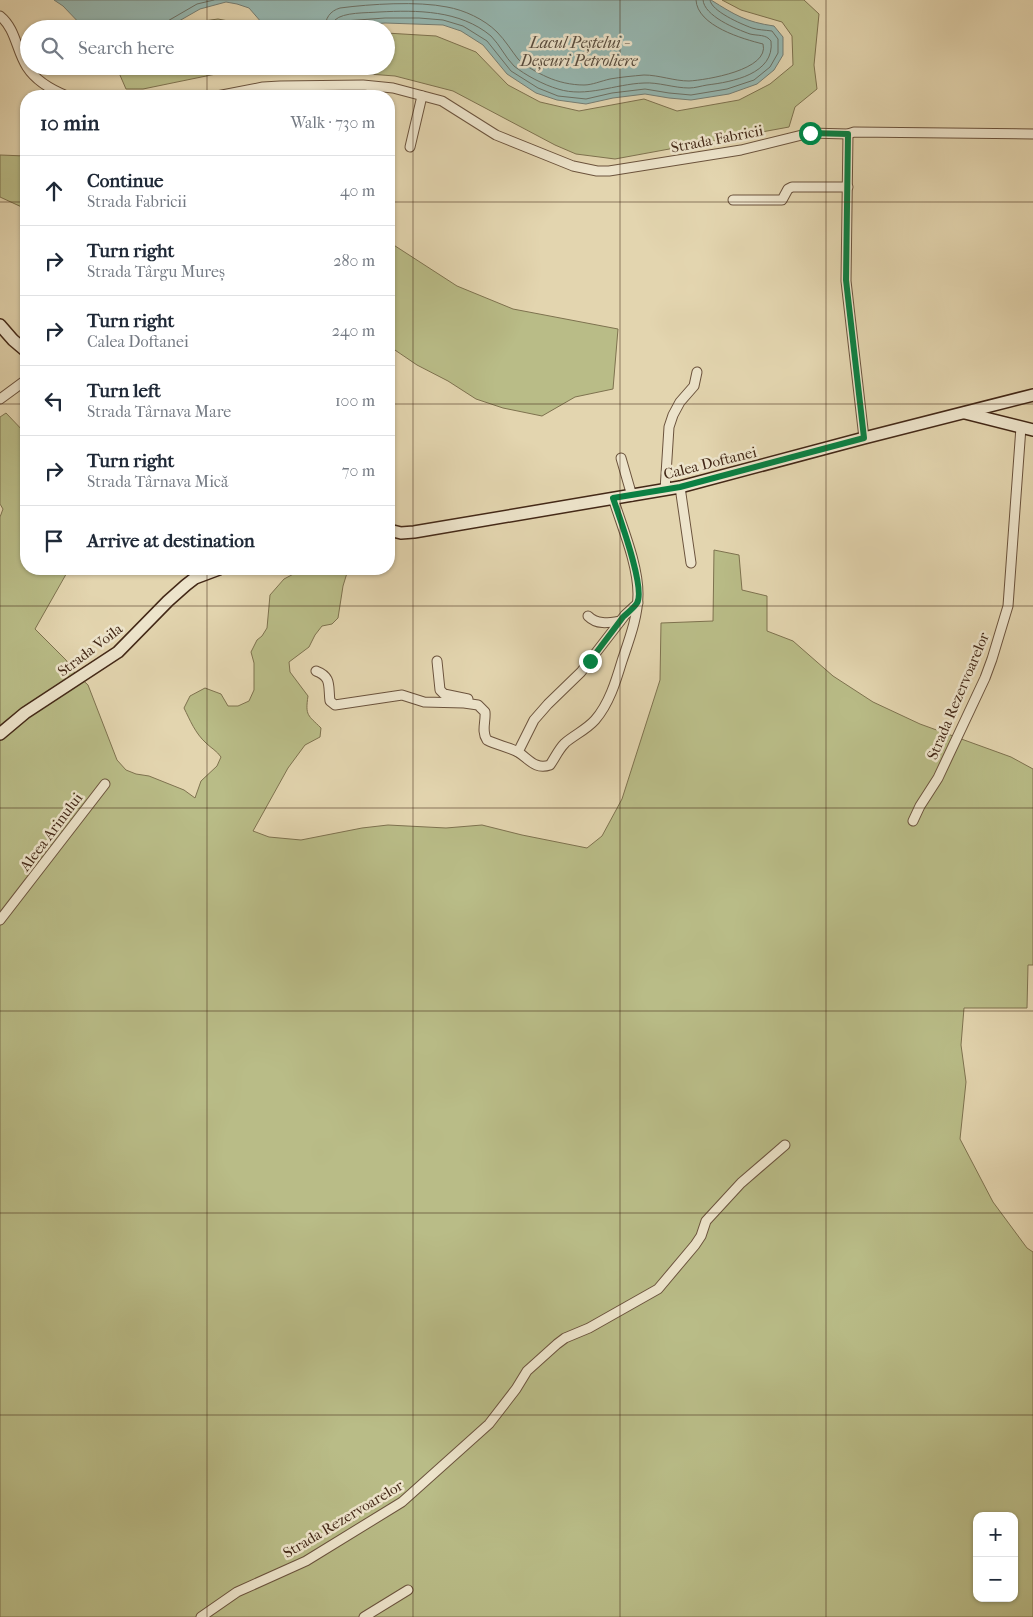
<!DOCTYPE html>
<meta charset="utf-8">
<style>
:root{--surface:#fff;--page:#f6f6f7;--text:#1f2937;--muted:#747a83;--line:#e0e1e3}
body{margin:0;font-family:"IM FELL French Canon",serif;background:var(--page);color:var(--text)}
.controls{position:absolute;right:15px;bottom:15px;display:grid;overflow:hidden;border-radius:10px;box-shadow:0 1px 4px #0004}
.controls button{width:45px;height:45px;display:grid;place-items:center;padding:0;border:0;border-bottom:1px solid var(--line);background:var(--surface);color:var(--text);font:25px sans-serif}
.stop{position:absolute;width:15px;height:15px;margin:-11px;border:4px solid #0b8043;border-radius:50%;background:#fff}
.stop.end{background:#0b8043;border-color:#fff;box-shadow:0 1px 5px #0008}
.list{margin:0;padding:0;list-style:none}
h2{display:flex;justify-content:space-between;align-items:center;height:65px;margin:0;padding:0 20px;font-size:21px}
h2 small{font-size:16px;font-weight:400;color:var(--muted)}
.list li{display:grid;grid-template-columns:32px 1fr auto;gap:15px;align-items:center;box-sizing:border-box;height:70px;padding:0 20px;border-top:1px solid var(--line)}
.list b{display:block;font-size:19px;white-space:nowrap}
.list p{margin:0;font-size:16px;white-space:nowrap;color:var(--muted)}
.list em{font-size:16px;font-style:normal;color:var(--muted)}
.icon{flex:none;width:28px;height:28px;fill:none;stroke:currentColor;stroke-width:2;stroke-linecap:round;stroke-linejoin:round}
.map{position:relative;flex:none;width:1033px;height:1617px;overflow:hidden}
.search{position:absolute;background:var(--surface);box-shadow:0 1px 4px #0004;left:20px;top:20px;width:375px;height:55px;display:flex;align-items:center;gap:12px;box-sizing:border-box;padding:0 18px;border-radius:28px;color:var(--muted);font-size:19px}
.panel{position:absolute;background:var(--surface);box-shadow:0 1px 4px #0004;left:20px;top:90px;width:375px;height:485px;border-radius:20px}
.map>svg:first-child{display:block}
</style>
<div class="map">
<svg width="1033" height="1617" viewBox="0 0 1033 1617">
<rect width="100%" height="100%" fill="#e3d5af"/>
<filter id="stains"><feTurbulence type="fractalNoise" baseFrequency=".004" numOctaves="4"/><feColorMatrix values="0 0 0 0 .2 0 0 0 0 .09 0 0 0 0 .02 0 0 0 .5 -.17"/></filter>
<radialGradient id="worn" r=".72"><stop offset=".6" stop-color="#630" stop-opacity="0"/><stop offset="1" stop-color="#630" stop-opacity=".3"/></radialGradient>
<!-- green -->
<g fill="#b9bc87" stroke="#7e724f" fill-rule="evenodd">
<polygon points="722,0 804,0 819,14 814,65 817,89 795,107 789,127 615,159 576,154 555,145 453,91 395,76 316,70 250,67 143,89 126,89 116,66 386,66 386,33 436,36 476,52 508,85 540,102 579,111 644,99 677,111 739,100 770,84 793,65 792,36 782,22 741,10"/>
<polygon points="218,19 244,24 251,29 182,29 196,22"/>
<polygon points="0,155 26,156 26,209 0,197"/>
<polygon points="389,242 457,286 513,309 618,329 613,389 575,397 542,416 503,408 476,399 448,381 417,365 389,346"/>
<path d="M6 413 26 434V569H69L35 629 66 660 72 670 88 685 117 760 126 770 136 774 149 776 184 790 195 798 201 781 217 766 221 757C217 751 211 748 206 743 195 733 190 720 184 708L190 696 205 688 221 694 228 706H238L249 701 254 690V663L251 652 257 640 262 636 267 628 270 595 284 579 303 569H347V573L343 586 338 618 332 624 322 626 315 635 309 647 289 662 290 672 308 696C305 716 308 715 321 728L320 737 305 745 288 768 253 831 269 837 301 840 362 828 388 825 446 828 482 825 522 835 587 848 602 836 622 799 660 680 661 623 713 621 714 550 739 555 742 590 767 596V631L793 641 833 676 873 702 920 724 1011 757 1033 769V965H1028L1027 1008H964L961 1045 966 1082 960 1139 993 1202 1027 1248 1033 1252V1617H0V517L3 509 0 504V417ZM977 1516H1014V1598H977Z"/>
</g>
<!-- water -->
<path fill="#96b8b2" stroke="#757e74" d="M54 0H711C735 15 746 22 774 26L783 37V55L774 70 757 84 729 94 691 100 669 98 645 94 613 98 586 104 557 100 536 93 507 74 483 45 461 31 443 25 385 23 312 29H272L262 23 249 8 237 4 226 2 200 9 165 29H85L63 6Z"/>
<g fill="none" stroke-linecap="round" stroke-linejoin="round">
<!-- shore -->
<g stroke="#6c7064" stroke-width="1">
<polyline points="163,29 164,25 166,22 197,4 214,0"/>
<path d="M325 29C325 18 330 11 340 8 370 4 418 1 447 7 464 10 484 19 497 32 505 40 511 50 518 59 525 66 538 73 547 77 558 82 571 85 584 85 592 85 601 81 610 79 621 77 633 76 644 75 659 75 674 81 689 81 706 80 770 70 763 44 743 39 697 26 696 0"/>
<path d="M332 29 335 20C343 12 367 13 379 12 417 10 460 10 491 36 500 45 505 57 514 66 525 75 544 85 558 89 586 98 615 84 644 83 658 82 674 88 689 88 695 88 701 86 707 85 732 82 775 74 771 41 766 34 758 36 750 34 736 29 704 16 703 0"/>
<path d="M339 29 340 24 344 21 385 18H419L443 20 463 26 487 41 511 71 538 88 558 96 586 99 612 93 645 89 669 93 691 95 727 89 754 80 770 67 778 53V39L772 31C765 30 758 30 752 28 741 24 711 11 710 0"/>
</g>
<!-- street casing -->
<g stroke="#6b533d" stroke-width="11">
<g id="street">
<path d="M0 16C16 29 16 50 27 67 36 81 52 90 67 96"/>
<polyline points="217,96 263,87 280,86 363,85 393,88 442,101 496,135 573,166 597,171 609,171 741,150 810,133 848,134 854,132 1033,134"/>
<polyline points="848,134 846,281 864,438"/>
<polyline points="410,147 422,96"/>
<polyline points="733,200 782,200 788,189 792,187 848,187"/>
<polyline points="0,399 26,380"/>
<polyline points="621,458 632,496"/>
<polyline points="680,487 691,563"/>
<polyline points="665,490 669,427 673,415 680,402 694,386 697,372"/>
<path d="M588 616C597 625 608 623 620 621"/>
<polyline points="437,661 440,690 444,694 468,699"/>
<path d="M316 671C332 677 328 686 330 701L335 705 402 695 424 702 464 703 478 705 485 712C486 722 481 731 487 740 497 745 508 747 518 752 529 759 535 770 550 765 555 758 558 750 565 743 574 735 586 730 595 720 609 704 616 681 622 661 629 640 638 617 638 594 638 564 622 527 613 498"/>
<polyline points="518,752 534,720 548,704 581,672 625,615 638,603"/>
<polyline points="913,821 920,806 938,778 985,678 992,659 1008,606 1021,427"/>
<polyline points="0,920 105,784"/>
<polyline points="201,1617 237,1592 306,1561 402,1502 489,1424 516,1389 527,1371 557,1344 565,1338 589,1328 658,1289 695,1245 701,1236 706,1221 741,1183 785,1145"/>
<polyline points="364,1617 408,1590"/>
</g>
</g>
<!-- secondary casing -->
<g stroke="#432817" stroke-width="14">
<g id="secondary">
<polyline points="0,325 13,340 26,351"/>
<polyline points="965,413 1033,430"/>
<polyline points="389,530 401,533 414,532 680,487 864,438 1033,395"/>
<polyline points="0,734 25,713 118,652 168,601 186,585 195,578 219,569"/>
</g>
</g>
<!-- street -->
<use href="#street" stroke="#ede4cb" stroke-width="9"/>
<!-- secondary -->
<use href="#secondary" stroke="#ede4cb" stroke-width="11"/>
</g>
<g fill="none" stroke-linecap="round" stroke-linejoin="round">
<!-- route -->
<path stroke="#0b8043" stroke-width="6" d="M590 661C601 646 612 632 623 617 627 613 634 608 637 603 646 589 619 516 613 498L680 487 864 438 846 280 848 134 810 133"/>
</g>
<!-- grid -->
<path fill="none" stroke="#432817" stroke-width="1" stroke-opacity="0.55" d="M207 0V29M413 0V1617M620 0V1617M826 0V1617M207 66V96M0 202H26M389 202H1033M0 404H26M389 404H1033M207 569V1617M0 606H1033M0 808H1033M0 1011H1033M0 1213H1033M0 1415H1033"/>
<g text-anchor="middle" stroke-width="5" stroke-linejoin="round" paint-order="stroke">
<!-- street labels -->
<g font-size="15" fill="#432817" stroke="#ede4cb">
<text transform="translate(717 139) rotate(-11)" y="5">Strada Fabricii</text>
<text transform="translate(710 463) rotate(-14)" y="5">Calea Doftanei</text>
<text transform="translate(90 650) rotate(-37)" y="5">Strada Voila</text>
<text transform="translate(958 696) rotate(-67)" y="5">Strada Rezervoarelor</text>
<text transform="translate(51 832) rotate(-53)" y="5">Aleea Arinului</text>
<text transform="translate(343 1519) rotate(-31)" y="5">Strada Rezervoarelor</text>
</g>
<!-- water labels -->
<g font-size="16" font-style="italic" fill="#584c3e" stroke="#ede4cb">
<text x="579" y="48">Lacul Peștelui -<tspan x="579" dy="18">Deșeuri Petroliere</tspan></text>
</g>
</g>
<rect width="100%" height="100%" filter="url(#stains)"/>
<rect width="100%" height="100%" fill="url(#worn)"/>
</svg>
<div class="controls">
<button>+</button>
<button>−</button>
</div>
<div class="stop" style="left:810px;top:133px"></div>
<div class="stop end" style="left:590px;top:661px"></div>
<div class="search"><svg class="icon" aria-label="search" viewBox="0 0 24 24"><circle cx="10" cy="10" r="6"/><path d="M15 15l6 6"/></svg>Search here</div>
<section class="panel">
<h2>10 min<small>Walk · 730 m</small></h2>
<ul class="list">
<li><svg class="icon" aria-label="ahead" viewBox="0 0 24 24"><path d="M12 20V5M6 11l6-6 6 6"/></svg><div><b>Continue</b><p>Strada Fabricii</p></div><em>40 m</em></li>
<li><svg class="icon" aria-label="right" viewBox="0 0 24 24"><path d="M7 20v-9h11M14 6l5 5-5 5"/></svg><div><b>Turn right</b><p>Strada Târgu Mureș</p></div><em>280 m</em></li>
<li><svg class="icon" aria-label="right" viewBox="0 0 24 24"><path d="M7 20v-9h11M14 6l5 5-5 5"/></svg><div><b>Turn right</b><p>Calea Doftanei</p></div><em>240 m</em></li>
<li><svg class="icon" aria-label="left" viewBox="0 0 24 24"><path d="M17 20v-9H6M10 6l-5 5 5 5"/></svg><div><b>Turn left</b><p>Strada Târnava Mare</p></div><em>100 m</em></li>
<li><svg class="icon" aria-label="right" viewBox="0 0 24 24"><path d="M7 20v-9h11M14 6l5 5-5 5"/></svg><div><b>Turn right</b><p>Strada Târnava Mică</p></div><em>70 m</em></li>
<li><svg class="icon" aria-label="arrive" viewBox="0 0 24 24"><path d="M6 21V4h12l-3 4 3 4H6"/></svg><div><b>Arrive at destination</b></div></li>
</ul>
</section>
</div>
